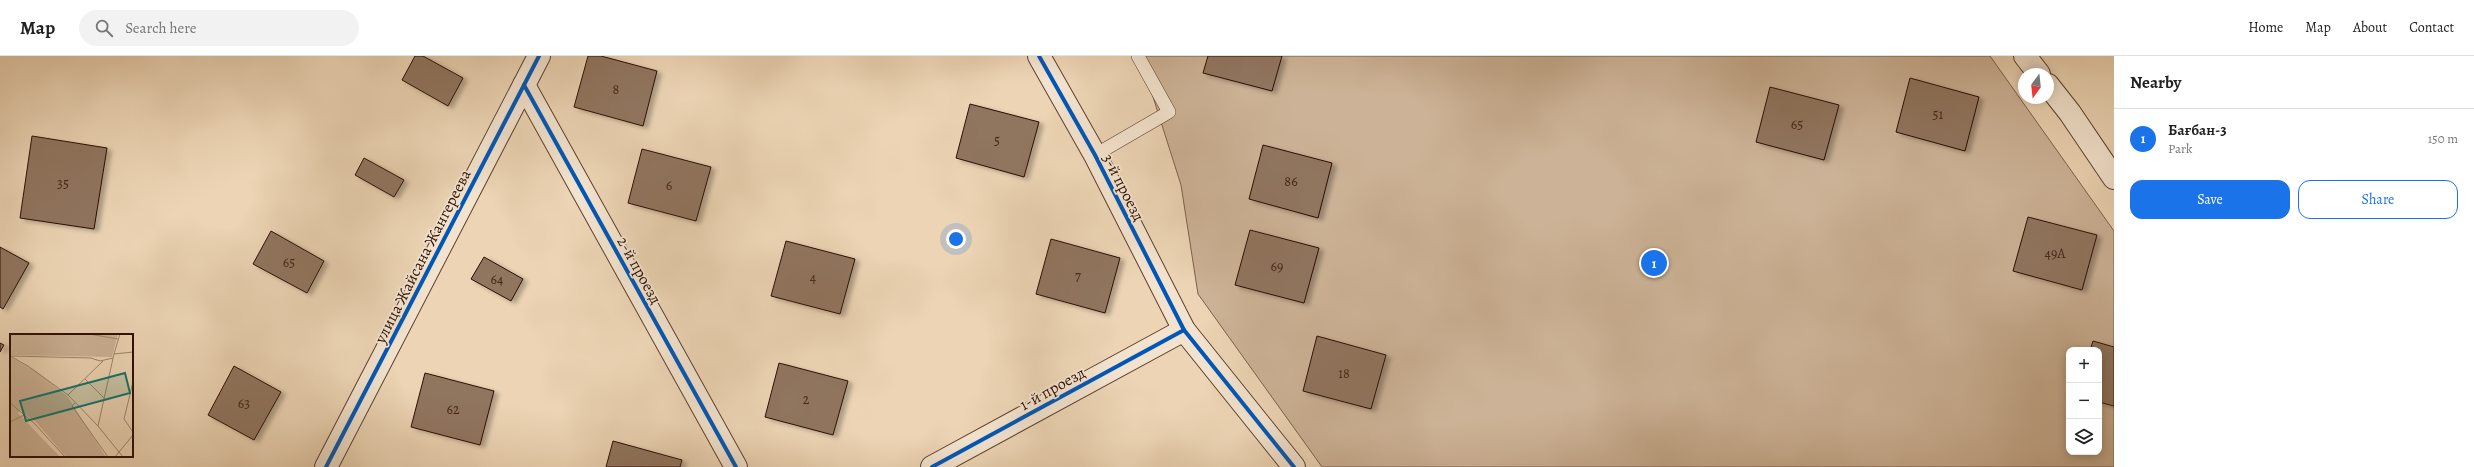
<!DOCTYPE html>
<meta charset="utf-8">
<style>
:root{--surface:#fff;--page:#f2f2f2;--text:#222;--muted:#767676;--line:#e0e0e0;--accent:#1a73e8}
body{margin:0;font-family:Alegreya,serif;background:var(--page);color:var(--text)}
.controls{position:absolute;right:12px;bottom:12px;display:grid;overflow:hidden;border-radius:8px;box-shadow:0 2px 10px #0003}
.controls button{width:36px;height:36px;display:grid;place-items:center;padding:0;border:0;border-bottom:1px solid var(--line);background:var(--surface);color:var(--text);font:20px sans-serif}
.compass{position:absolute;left:2018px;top:12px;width:36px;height:36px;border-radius:50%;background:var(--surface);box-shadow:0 2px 10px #0003;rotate:195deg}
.you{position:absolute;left:956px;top:183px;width:14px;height:14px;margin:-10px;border:3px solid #fff;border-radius:50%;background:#1a73e8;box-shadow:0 0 0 6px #1a73e833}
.badge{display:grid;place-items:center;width:26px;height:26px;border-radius:50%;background:var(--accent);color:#fff;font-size:13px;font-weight:700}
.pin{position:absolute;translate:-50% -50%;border:2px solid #fff;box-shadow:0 1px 4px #0006}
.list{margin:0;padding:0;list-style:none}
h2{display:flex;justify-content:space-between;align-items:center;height:52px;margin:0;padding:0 16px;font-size:17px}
h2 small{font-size:13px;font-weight:400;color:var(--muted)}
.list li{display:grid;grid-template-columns:26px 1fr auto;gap:12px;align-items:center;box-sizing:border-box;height:60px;padding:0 16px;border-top:1px solid var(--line)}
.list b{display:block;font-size:15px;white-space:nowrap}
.list p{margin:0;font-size:13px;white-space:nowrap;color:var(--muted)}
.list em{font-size:13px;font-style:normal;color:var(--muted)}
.actions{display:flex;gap:8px;padding:12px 16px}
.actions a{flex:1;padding:9px 0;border:1px solid var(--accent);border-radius:12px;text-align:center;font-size:14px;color:var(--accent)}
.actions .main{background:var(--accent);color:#fff}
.icon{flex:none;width:22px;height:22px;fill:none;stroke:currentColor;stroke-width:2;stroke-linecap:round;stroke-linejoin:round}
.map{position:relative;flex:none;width:2114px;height:411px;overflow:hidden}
header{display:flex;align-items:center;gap:24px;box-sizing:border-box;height:56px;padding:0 20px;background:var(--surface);border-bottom:1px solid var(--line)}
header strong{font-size:19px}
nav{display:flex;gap:22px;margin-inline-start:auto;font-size:14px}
.search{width:280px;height:36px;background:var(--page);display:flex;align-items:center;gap:10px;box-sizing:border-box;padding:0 14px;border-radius:22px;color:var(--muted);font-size:15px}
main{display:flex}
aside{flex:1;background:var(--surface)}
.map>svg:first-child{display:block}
</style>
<header>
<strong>Map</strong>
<div class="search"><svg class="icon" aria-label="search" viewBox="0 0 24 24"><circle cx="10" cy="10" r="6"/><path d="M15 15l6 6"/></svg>Search here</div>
<nav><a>Home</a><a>Map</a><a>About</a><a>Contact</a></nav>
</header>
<main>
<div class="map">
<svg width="2114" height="411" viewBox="0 0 2114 411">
<defs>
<filter id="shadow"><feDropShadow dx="4.5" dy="2.5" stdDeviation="2" flood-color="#0004"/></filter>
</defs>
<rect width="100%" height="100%" fill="#ecd4b4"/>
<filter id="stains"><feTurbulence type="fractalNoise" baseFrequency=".005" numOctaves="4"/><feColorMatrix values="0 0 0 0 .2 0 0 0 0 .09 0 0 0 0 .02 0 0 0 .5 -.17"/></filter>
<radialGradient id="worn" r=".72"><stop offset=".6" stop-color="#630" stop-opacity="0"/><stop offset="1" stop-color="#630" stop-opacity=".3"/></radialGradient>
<!-- green -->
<path fill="#ccb296" stroke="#7c604c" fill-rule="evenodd" d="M1140 0H1990L2114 175V411H1322L1198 238 1181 129ZM2069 294H2099V396H2069Z"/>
<!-- building -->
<g fill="#90755f" stroke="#2d0e03" filter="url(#shadow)">
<polygon points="415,0 423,0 463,22 448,50 402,24"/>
<polygon points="588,0 601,0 657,15 643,70 574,51"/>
<polygon points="1208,0 1282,0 1272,35 1203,17"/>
<polygon points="1910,22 1979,41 1965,95 1896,76"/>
<polygon points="1770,31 1839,49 1824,104 1756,86"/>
<polygon points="970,48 1039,66 1024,121 956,102"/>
<polygon points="32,80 107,92 94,173 20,162"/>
<polygon points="1263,89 1332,107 1318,162 1249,143"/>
<polygon points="642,93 711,111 696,165 628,147"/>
<polygon points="364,102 404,124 394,141 355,119"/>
<polygon points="2028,161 2097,179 2082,234 2013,215"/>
<polygon points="1250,174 1319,192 1304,247 1235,229"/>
<polygon points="271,175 324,205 307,237 253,208"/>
<polygon points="1051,183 1120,202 1105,257 1036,238"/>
<polygon points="786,185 855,203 840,258 771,240"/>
<polygon points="0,191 29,207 3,253 0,251"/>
<polygon points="484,201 523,223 511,245 471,223"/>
<polygon points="1317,280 1386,299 1371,353 1303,335"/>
<polygon points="2093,285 2114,291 2114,350 2099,346 2099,294 2090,294"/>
<polygon points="0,287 4,289 0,296"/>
<polygon points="779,307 848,325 833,379 765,361"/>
<polygon points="234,310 281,336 254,384 208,359"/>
<polygon points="425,317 494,335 480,389 411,371"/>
<polygon points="613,385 682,404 680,411 606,411"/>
</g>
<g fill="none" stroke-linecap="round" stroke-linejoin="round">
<!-- service casing -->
<g stroke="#5d402f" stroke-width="14">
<polyline id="service" points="1095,99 1169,56 1138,0"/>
</g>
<!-- minor casing -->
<g stroke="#5d402f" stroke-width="24">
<g id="minor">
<polyline points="1039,0 1095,99 1184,274 1294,411"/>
<polyline points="2025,0 2039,18"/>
<polyline points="524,29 736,411"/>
<polyline points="2048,29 2070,57 2114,122"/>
<polyline points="326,411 539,0"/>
<polyline points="932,411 1184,274"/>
</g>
</g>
<!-- service -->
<use href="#service" stroke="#f3e3ce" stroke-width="13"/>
<!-- minor -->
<use href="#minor" stroke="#f3e3ce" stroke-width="22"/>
<!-- cycleway casing -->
<g stroke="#f3e3ce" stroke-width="6">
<g id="cycleway">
<polyline points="1039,0 1095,99 1184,274 1294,411"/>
<polyline points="524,29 736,411"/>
<polyline points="326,411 539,0"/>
<polyline points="932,411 1184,274"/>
</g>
</g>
<!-- cycleway -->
<use href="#cycleway" stroke="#0057b8" stroke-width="4"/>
</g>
<g text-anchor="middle" stroke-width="3.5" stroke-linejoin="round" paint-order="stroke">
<!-- number labels -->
<g font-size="14" fill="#46281a">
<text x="616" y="38">8</text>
<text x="1938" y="63">51</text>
<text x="1797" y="73">65</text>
<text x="997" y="89">5</text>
<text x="1291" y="130">86</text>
<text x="63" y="132">35</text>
<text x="669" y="134">6</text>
<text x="2055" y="202">49А</text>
<text x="289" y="211">65</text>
<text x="1277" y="215">69</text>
<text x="1078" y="225">7</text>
<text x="813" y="226">4</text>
<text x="497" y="228">64</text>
<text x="1344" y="322">18</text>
<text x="806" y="348">2</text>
<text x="244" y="352">63</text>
<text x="453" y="358">62</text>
</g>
<!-- street labels -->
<g font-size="16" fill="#2d0e03" stroke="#f3e3ce">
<text transform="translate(1124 131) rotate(63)" y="6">3-й проезд</text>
<text transform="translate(422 200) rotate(-63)" y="6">улица Жайсана Жангереева</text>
<text transform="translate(640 214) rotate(61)" y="6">2-й проезд</text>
<text transform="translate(1052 332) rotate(-29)" y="6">1-й проезд</text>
</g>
</g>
<!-- overview -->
<g transform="translate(10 278)">
<rect width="123" height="123" fill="#ecd4b4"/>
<path d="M0 0H108L102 23 0 21ZM0 23 26 37 58 63 96 123H56L26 88 10 76 8 79 50 123H0Z" fill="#ccb296"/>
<path fill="none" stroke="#a0856d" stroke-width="1" d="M0 0H21M79 0 108 5M104 20 110 0M0 22 18 32 58 61 88 92M1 22 81 24 90 27 103 24M75 45 94 64M123 48 114 85 123 98M58 61 93 27M0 69 24 89 55 123M65 69 62 72 98 123M0 88 14 81M105 123 123 101M113 123 88 92 104 20 123 18"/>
<path fill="#0f766e" fill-opacity="0.15" stroke="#0f766e" stroke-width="2" d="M115 39 120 59 16 87 10 67Z"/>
<rect width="123" height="123" fill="none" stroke="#2d0e03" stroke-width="2"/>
</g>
<rect width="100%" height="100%" filter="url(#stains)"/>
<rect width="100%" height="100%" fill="url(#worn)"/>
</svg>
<div class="controls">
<button>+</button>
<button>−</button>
<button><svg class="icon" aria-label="layers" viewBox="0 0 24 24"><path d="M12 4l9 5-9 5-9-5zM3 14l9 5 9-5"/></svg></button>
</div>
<svg class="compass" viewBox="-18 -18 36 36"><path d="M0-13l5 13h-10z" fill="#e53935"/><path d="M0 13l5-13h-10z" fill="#767676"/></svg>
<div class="you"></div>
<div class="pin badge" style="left:1654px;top:207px">1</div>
</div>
<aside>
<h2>Nearby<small></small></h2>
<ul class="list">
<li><span class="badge">1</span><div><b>Бағбан-3</b><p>Park</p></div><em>150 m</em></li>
</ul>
<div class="actions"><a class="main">Save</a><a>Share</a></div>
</aside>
</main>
